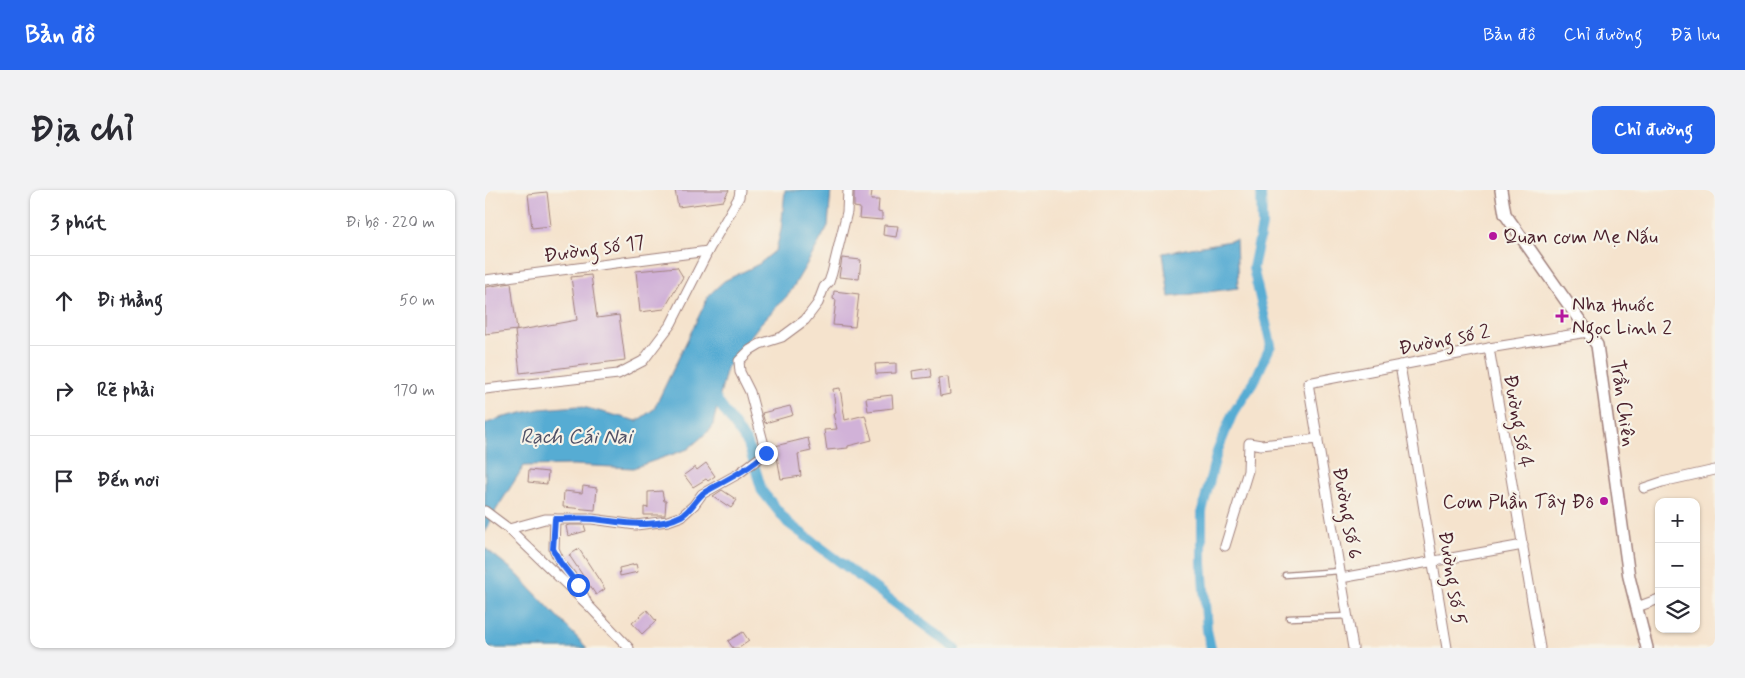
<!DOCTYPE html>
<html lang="vi">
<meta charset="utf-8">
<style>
:root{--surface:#fff;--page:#f2f2f3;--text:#2b2b33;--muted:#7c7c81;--line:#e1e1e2;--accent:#2563eb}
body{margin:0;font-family:Mynerve,sans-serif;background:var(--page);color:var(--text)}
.controls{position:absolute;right:15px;bottom:15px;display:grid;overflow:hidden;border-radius:10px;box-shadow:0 1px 4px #0004}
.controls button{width:45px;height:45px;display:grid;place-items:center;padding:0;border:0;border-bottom:1px solid var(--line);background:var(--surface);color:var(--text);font:25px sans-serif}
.stop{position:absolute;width:15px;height:15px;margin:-11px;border:4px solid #2563eb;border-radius:50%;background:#fff}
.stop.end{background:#2563eb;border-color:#fff;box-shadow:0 1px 5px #0008}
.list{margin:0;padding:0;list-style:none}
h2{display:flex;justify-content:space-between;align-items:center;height:65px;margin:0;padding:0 20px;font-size:21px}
h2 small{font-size:16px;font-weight:400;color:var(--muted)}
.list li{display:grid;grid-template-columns:32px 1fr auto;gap:15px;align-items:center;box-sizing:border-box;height:90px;padding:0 20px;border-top:1px solid var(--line)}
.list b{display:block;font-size:19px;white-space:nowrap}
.list em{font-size:16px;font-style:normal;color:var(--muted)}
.icon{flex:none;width:28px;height:28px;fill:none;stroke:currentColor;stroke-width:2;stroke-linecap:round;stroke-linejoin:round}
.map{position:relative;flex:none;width:1230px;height:458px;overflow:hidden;border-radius:10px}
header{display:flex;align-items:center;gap:30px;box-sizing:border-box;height:70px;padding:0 25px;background:var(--accent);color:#fff}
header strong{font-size:24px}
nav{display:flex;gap:28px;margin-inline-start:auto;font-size:18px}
.intro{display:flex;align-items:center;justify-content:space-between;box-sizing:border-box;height:120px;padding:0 30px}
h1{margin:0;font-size:35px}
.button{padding:12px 22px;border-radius:10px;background:var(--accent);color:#fff;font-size:18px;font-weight:700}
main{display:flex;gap:30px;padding:0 30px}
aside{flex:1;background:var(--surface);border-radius:10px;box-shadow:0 1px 4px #0004}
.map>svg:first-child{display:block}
</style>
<header>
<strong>Bản đồ</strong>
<nav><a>Bản đồ</a><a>Chỉ đường</a><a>Đã lưu</a></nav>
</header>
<div class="intro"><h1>Địa chỉ</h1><a class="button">Chỉ đường</a></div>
<main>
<aside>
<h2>3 phút<small>Đi bộ · 220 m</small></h2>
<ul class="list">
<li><svg class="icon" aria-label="ahead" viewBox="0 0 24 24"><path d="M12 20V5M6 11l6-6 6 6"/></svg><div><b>Đi thẳng</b></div><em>50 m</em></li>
<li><svg class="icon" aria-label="right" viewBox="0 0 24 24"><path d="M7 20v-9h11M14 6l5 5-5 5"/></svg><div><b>Rẽ phải</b></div><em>170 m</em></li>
<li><svg class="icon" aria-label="arrive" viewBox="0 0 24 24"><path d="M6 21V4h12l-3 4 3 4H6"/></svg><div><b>Đến nơi</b></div></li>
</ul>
</aside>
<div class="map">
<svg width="1230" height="458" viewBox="0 0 1230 458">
<rect width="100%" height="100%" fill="#f7f3e8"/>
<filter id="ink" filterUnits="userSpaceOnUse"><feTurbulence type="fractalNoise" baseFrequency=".02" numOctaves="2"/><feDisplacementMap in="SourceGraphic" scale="10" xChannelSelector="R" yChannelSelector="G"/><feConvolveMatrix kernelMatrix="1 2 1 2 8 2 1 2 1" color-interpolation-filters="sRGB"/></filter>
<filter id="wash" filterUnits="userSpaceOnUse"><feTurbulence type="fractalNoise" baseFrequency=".0096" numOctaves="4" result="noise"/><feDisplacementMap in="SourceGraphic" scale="20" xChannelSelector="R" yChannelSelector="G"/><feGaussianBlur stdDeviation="1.12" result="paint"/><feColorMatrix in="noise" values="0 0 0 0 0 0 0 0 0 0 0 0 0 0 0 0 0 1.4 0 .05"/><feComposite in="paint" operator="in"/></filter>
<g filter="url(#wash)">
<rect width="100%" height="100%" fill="#f5e3cd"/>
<!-- water -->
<g fill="#57acd3" stroke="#50667f">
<polygon points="300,0 346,0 343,36 326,67 304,104 275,134 242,177 227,238 203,259 148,278 88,275 39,276 11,320 0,343 0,234 15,228 55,219 94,216 152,231 169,219 224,105 239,91 274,74 291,60 296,40"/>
<polygon points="751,50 753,98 684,107 678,63"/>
<polygon points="0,358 29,381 102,458 0,458"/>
</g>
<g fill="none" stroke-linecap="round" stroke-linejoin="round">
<!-- canal -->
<g stroke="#57acd3" stroke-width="10">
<polyline points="226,202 263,254 277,301 303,333 470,458"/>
<polyline points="726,458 722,440 717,373 717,321 732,262 747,225 770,190 786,155 768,78 777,36 776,0"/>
</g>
</g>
<g id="blocks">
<!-- building -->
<g fill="#d1b2d8">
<polygon points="190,0 244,0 238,11 193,17"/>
<polygon points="369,0 387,0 386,10 394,10 393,22 397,23 397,30 374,28 375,18 369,17"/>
<polygon points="62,2 66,36 47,38 43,4"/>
<polygon points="399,35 413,36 411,47 398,45"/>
<polygon points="357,68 376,70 374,89 354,87"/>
<polygon points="192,77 198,87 179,119 155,122 151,81"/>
<polygon points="106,85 112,128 134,125 140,170 35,183 30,141 92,130 86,87"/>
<polygon points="26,93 32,140 0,144 0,97"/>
<polygon points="349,101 374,104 370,137 348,135 351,110 348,109"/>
<polygon points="411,173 411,183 391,184 390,174"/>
<polygon points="445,178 446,187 428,189 427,181"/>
<polygon points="463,187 465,204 455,206 453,188"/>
<polygon points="355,198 360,230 380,225 387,250 363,256 363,258 342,260 339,240 352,239 348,224 351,223 348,199"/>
<polygon points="407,205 408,218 383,221 381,208"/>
<polygon points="305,216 308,225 280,233 277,223"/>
<polygon points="323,248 326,261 313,264 316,286 296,289 290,256"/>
<polygon points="221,273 230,286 223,291 221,289 208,297 199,285 210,277 212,280"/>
<polygon points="44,280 63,282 62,294 43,292"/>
<polygon points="98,296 112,298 110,320 78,317 79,301 97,303"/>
<polygon points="237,300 252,310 246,318 228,306"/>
<polygon points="177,301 179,311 181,311 180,325 159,325 159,317 163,318 163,302"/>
<polygon points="84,335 99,335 101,341 83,346 81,336"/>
<polygon points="94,359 120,399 111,405 84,365"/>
<polygon points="151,374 153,382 135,386 134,378"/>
<polygon points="162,420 171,431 157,444 147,433"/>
<polygon points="258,442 264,451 254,458 248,458 243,451"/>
</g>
</g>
</g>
<g filter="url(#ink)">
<use href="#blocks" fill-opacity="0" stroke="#a0817c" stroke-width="1"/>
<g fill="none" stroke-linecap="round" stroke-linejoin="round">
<!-- service casing -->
<g stroke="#a0817c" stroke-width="7">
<g id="service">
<polyline points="800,385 855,381"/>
<polyline points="804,428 863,426"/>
</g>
</g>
<!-- minor casing -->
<g stroke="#a0817c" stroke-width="11">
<g id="minor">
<polyline points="0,90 223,61"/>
<polyline points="1004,158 1055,458"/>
<polyline points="915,175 962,458"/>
<polyline points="0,199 133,184 158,171 186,134 223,61 254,7 255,0"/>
<polyline points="1159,298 1177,292 1230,280"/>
<polyline points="0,321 24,339 104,416 144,458"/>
<polyline points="70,329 69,359 75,372 93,395 101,411"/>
<polyline points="24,339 60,329 107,329 151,335 183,331 197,326 209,315 217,304 253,284 281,263 265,202 255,182 254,171 265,160 275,154 297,147 320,130 333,113 339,97 344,92 347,83 362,22 363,0"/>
<polyline points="740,356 763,281 764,253 776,255 833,249"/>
<polyline points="856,388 1038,355"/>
<polyline points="1152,417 1174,409"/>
<polyline points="868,458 823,193 1004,158 1103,142"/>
</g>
</g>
<!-- tertiary casing -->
<g stroke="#a0817c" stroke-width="14">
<polyline id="tertiary" points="1016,0 1020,24 1112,155 1144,387 1162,458"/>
</g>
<!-- service -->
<use href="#service" stroke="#fff" stroke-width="4.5"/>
<!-- minor -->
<use href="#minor" stroke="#fff" stroke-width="9"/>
<!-- tertiary -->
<use href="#tertiary" stroke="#fff" stroke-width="11"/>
</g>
</g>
<g fill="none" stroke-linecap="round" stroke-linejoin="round" filter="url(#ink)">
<!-- route -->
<path stroke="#2563eb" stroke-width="6" d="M93 395 75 372 68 359 70 329C83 329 96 328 109 329 136 332 169 340 196 326 206 321 211 308 220 302 241 290 263 280 281 263"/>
</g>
<!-- markers -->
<g fill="#b5179e" stroke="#f7f3e8" stroke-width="2">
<circle cx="1008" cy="46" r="5"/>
<path d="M1074.5 118.5h5v5h5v5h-5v5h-5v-5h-5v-5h5z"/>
<circle cx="1119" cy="311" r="5"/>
</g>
<g text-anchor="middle" stroke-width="4.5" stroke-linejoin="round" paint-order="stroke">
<!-- poi labels -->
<g font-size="20" fill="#4a1f2b" stroke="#f7f3e8" text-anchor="start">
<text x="1018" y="53">Quan cơm Mẹ Nấu</text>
<text x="1087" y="121">Nha thuốc<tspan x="1087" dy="23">Ngọc Linh 2</tspan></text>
<text x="1109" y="318" text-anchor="end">Cơm Phần Tây Đô</text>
</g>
<!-- street labels -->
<g font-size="20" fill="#4a1f2b" stroke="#f7f3e8">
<text transform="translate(109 58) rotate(-8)" y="7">Đường số 17</text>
<text transform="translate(959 149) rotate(-11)" y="7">Đường số 2</text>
<text transform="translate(1139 213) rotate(82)" y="7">Trần Chiên</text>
<text transform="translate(1034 231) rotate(80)" y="7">Đường số 4</text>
<text transform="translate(863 323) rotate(80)" y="7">Đường số 6</text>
<text transform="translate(968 388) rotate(81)" y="7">Đường số 5</text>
</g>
<!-- water labels -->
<g font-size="21" font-style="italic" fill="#4f5066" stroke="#f7f3e8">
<text x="91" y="253">Rạch Cái Nai</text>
</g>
</g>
</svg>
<div class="controls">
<button>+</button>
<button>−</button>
<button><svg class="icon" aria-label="layers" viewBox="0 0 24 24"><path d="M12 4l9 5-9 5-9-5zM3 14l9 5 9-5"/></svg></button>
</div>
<div class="stop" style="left:93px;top:395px"></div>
<div class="stop end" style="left:281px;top:263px"></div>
</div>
</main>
